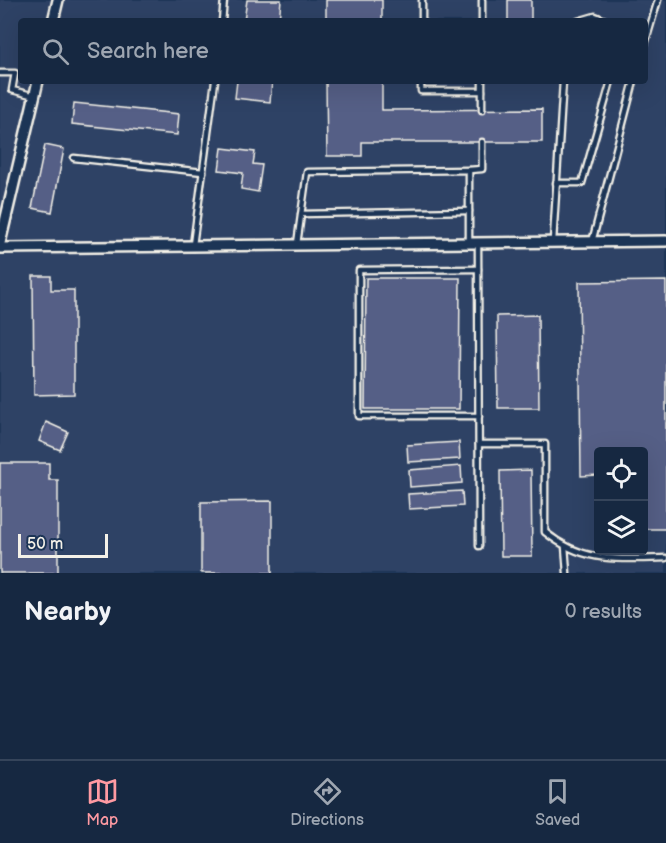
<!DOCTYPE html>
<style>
:root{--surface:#162841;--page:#1f3048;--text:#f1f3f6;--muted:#9ea6b1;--line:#35445a;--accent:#ff9aa2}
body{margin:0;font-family:"Balsamiq Sans",sans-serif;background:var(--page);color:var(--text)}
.controls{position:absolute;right:18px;bottom:18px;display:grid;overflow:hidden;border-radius:6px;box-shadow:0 6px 24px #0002}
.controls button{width:54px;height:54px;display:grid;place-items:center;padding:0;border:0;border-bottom:2px solid var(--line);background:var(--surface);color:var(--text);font:30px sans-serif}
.scale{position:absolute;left:18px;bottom:15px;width:90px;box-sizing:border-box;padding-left:6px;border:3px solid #f4f1e8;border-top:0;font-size:16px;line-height:21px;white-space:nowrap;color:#f4f1e8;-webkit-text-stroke:4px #1d3557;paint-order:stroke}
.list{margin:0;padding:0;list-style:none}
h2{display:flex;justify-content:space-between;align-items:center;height:78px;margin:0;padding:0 24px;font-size:26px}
h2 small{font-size:20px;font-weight:400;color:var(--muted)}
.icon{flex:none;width:33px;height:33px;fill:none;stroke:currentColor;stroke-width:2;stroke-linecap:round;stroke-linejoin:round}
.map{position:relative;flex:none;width:666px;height:573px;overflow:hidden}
.search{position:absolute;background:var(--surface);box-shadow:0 6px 24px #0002;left:18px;right:18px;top:18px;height:66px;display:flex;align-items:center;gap:15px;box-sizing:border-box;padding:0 21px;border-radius:6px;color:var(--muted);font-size:22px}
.sheet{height:186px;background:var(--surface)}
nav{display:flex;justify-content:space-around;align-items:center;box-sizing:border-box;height:84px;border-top:2px solid var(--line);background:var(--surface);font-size:16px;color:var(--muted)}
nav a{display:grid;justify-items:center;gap:3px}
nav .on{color:var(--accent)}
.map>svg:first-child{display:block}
</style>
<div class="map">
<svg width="666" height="573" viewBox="0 0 666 573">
<rect width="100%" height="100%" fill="#1d3557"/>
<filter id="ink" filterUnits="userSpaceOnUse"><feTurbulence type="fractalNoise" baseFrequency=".0167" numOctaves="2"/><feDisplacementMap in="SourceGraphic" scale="12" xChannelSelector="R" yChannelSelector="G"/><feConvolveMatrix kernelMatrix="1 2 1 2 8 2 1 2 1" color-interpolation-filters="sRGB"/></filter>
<g filter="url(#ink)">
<!-- built -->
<path fill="#2e4265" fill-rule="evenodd" d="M0 0H666V573H0ZM21 21H645V81H21ZM598 452H644V550H598Z"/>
<!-- building -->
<g fill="#555f86" stroke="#f4f1e8" stroke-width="1.5">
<polygon points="247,0 281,0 279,21 244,21"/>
<rect x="326" y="0" width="56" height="21"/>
<rect x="508" y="0" width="23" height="21"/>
<polygon points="237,81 272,81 270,102 235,98"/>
<polygon points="326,81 382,81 382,110 542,109 542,142 362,142 362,156 327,156"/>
<polygon points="74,103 179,114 177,135 72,124"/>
<polygon points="45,145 64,149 52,212 32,208"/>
<polygon points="222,148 255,152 253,164 262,165 258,192 241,189 243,173 219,170"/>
<polygon points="33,276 51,276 51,290 74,290 74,394 34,395"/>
<polygon points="366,278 460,278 459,409 365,409"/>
<polygon points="666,281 666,529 644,529 644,452 598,452 598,475 581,476 579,282"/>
<polygon points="538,315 539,408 498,408 497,316"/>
<polygon points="46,422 68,432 60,450 39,441"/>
<polygon points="459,442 460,459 408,462 407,445"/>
<polygon points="0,463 49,463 49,480 58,480 58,573 0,573"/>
<polygon points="461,466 462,483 410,487 409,470"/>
<polygon points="531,470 532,556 501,556 500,471"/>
<polygon points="462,491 463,506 409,509 408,494"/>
<polygon points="272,501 272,573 201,573 201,502"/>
</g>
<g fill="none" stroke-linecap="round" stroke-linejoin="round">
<!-- lane casing -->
<g stroke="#f4f1e8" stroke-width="9">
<g id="lane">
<polyline points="222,21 224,0"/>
<polyline points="422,21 422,0"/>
<polyline points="482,21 482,0"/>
<polyline points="578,21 595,16 607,21"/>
<polyline points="645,44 658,0"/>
<polyline points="0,73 15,73 12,90 35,96"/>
<polyline points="421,81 421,91 482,91"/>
<polyline points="482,110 482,81"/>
<polyline points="74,158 203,172"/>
<polyline points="469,170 482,169 482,142"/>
<polyline points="556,183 582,183 611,81"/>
<polyline points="301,214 469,211"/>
<polyline points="553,241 563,81"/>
<polyline points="478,242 479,546"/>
<polyline points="592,242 634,81"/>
<polyline points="297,244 307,172 469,170 469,242"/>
<polyline points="193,245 215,81"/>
<polyline points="478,269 359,270 359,416 479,416"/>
<path d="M479 444H545V532C584 564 619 559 666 558"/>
<polyline points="565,546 567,573"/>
</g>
</g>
<!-- street casing -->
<g stroke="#f4f1e8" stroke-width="14">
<g id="street">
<polyline points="53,21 58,0"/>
<polyline points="0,243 38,81"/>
<polyline points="0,248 666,241"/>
</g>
</g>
<!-- lane -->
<use href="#lane" stroke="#1d3557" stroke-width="4.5"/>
<!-- street -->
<use href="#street" stroke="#1d3557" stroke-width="9"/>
</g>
</g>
</svg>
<div class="controls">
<button><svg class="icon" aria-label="locate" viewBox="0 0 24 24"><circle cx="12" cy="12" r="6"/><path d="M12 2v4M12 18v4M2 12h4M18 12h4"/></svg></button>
<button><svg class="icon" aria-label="layers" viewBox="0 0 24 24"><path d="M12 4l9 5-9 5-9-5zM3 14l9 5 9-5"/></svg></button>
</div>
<div class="scale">50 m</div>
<div class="search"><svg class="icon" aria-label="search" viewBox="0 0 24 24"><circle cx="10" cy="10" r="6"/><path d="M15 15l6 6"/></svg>Search here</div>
</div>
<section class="sheet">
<h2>Nearby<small>0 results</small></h2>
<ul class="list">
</ul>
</section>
<nav>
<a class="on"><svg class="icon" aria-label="map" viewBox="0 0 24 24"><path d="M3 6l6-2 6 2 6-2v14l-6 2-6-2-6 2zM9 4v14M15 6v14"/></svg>Map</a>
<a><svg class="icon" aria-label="directions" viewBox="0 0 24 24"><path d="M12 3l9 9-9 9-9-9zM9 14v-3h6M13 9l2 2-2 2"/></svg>Directions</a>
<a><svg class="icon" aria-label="saved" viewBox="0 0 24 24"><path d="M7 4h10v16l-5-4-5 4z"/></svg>Saved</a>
</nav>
